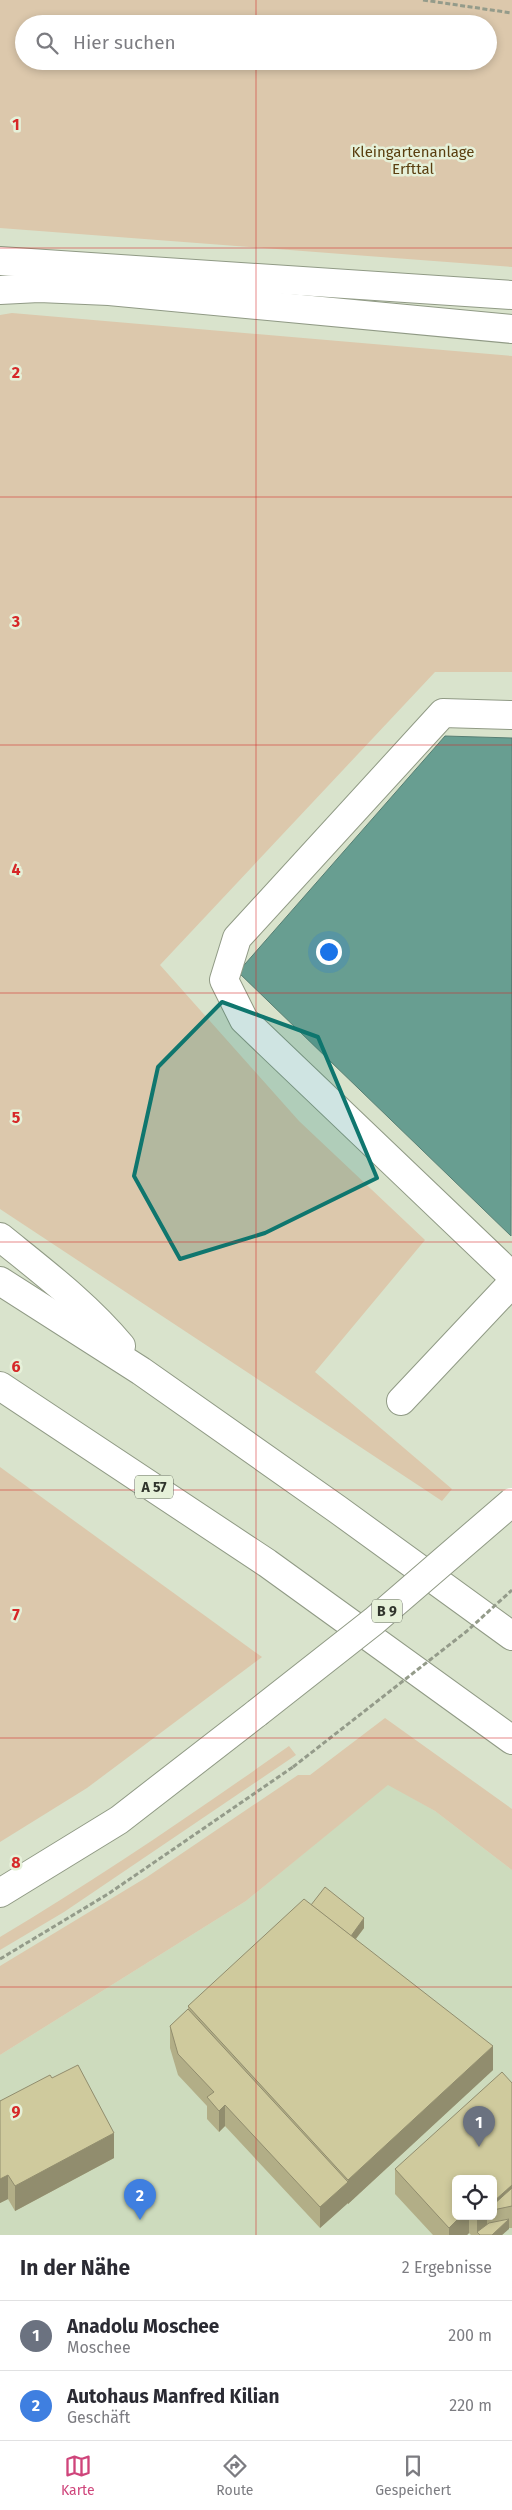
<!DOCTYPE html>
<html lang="de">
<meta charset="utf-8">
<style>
:root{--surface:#fff;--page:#f2f2f3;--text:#2b2b33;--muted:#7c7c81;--line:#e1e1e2;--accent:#cf457b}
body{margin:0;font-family:"Fira Sans",sans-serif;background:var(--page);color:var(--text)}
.controls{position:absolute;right:15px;bottom:15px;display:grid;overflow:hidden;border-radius:8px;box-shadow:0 2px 8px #0003}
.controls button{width:45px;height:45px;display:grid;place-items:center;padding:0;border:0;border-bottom:1px solid var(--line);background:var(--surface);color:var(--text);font:25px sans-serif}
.you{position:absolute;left:328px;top:951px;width:18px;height:18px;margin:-12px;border:4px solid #fff;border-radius:50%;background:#1a73e8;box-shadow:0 0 0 8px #1a73e833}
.badge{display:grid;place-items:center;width:32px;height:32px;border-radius:50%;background:var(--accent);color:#fff;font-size:16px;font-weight:700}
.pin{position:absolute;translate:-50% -41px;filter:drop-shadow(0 1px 2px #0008)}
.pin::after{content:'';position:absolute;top:26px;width:18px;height:15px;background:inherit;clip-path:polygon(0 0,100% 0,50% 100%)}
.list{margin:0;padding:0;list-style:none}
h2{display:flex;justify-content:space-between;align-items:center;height:65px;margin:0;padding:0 20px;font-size:21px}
h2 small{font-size:16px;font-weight:400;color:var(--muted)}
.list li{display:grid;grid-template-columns:32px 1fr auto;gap:15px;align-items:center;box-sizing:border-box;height:70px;padding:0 20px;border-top:1px solid var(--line)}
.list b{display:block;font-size:19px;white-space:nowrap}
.list p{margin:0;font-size:16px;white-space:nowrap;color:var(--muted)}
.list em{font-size:16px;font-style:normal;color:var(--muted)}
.icon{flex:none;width:28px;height:28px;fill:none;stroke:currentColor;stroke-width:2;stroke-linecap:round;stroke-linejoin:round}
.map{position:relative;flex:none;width:512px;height:2235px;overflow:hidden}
.search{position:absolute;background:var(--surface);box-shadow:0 2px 8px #0003;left:15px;right:15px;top:15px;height:55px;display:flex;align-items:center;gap:12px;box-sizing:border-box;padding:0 18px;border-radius:28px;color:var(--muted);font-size:19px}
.sheet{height:205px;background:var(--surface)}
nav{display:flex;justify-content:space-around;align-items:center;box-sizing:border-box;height:70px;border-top:1px solid var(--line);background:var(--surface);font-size:14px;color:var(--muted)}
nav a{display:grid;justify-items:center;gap:2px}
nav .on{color:var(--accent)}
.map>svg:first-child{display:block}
</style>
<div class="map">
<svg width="512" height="2235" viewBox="0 0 512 2235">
<rect width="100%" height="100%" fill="#d9e3cc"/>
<!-- built -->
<path fill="#cddbbd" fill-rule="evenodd" d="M388 1784 435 1811 512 1870V2235H0V2055L246 1901ZM456 2179H493V2216H456Z"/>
<!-- green -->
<g fill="#dcc8ac" fill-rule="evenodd">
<path d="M0 0H512V267L0 228ZM24 24H488V61H24Z"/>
<polygon points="12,313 512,356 512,672 435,672 160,965 299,1121 425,1240 315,1372 452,1489 442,1501 0,1209 0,315"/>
<polygon points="0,1467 262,1657 87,1788 0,1842"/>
<polygon points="385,1718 512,1809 512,1870 435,1811 388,1785 246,1901 0,2055 0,1966 147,1877 298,1775 310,1775"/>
<path d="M289 1746 296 1755 64 1912 0 1950V1937C99 1878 194 1813 289 1746Z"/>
</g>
<!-- water -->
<polygon fill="#689e91" stroke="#577e73" points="445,736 512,738 511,1236 238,972"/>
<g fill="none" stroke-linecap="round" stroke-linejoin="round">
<!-- minor casing -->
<g stroke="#909a85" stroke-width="30">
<g id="minor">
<polyline points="512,715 443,713 237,938 224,980 244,1020 512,1276"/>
<polyline points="401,1401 512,1283"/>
</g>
</g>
<!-- major casing -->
<g stroke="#909a85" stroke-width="30">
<polyline id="major" points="0,1893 119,1820 257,1713"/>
</g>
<!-- highway casing -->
<g stroke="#909a85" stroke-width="30">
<g id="highway">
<polyline points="0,261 512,295"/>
<polyline points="0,290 39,288 109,291 512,329"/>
<path d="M0 1237C42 1271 86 1304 121 1346"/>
<polyline points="0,1281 141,1371 337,1509 512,1636"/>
<polyline points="0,1386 267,1563 512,1740"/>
</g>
</g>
<!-- path -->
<g stroke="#949b8a" stroke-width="3" stroke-dasharray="5 2.5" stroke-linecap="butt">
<polyline points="423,0 512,13"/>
<polyline points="0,1959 108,1894 293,1767"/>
</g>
<!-- minor -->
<use href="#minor" stroke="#fff" stroke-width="28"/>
<!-- major -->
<use href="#major" stroke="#fff" stroke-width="28"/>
<!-- highway -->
<use href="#highway" stroke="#fff" stroke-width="28"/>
<!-- major-bridge casing -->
<g stroke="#909a85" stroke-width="30" stroke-linecap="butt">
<polyline id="major-bridge" points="257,1713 374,1621 512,1502"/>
</g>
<!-- path-bridge -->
<polyline stroke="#949b8a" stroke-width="3" stroke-dasharray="5 2.5" stroke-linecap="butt" points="293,1767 467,1631 512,1590"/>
<!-- major-bridge -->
<use href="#major-bridge" stroke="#fff" stroke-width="28"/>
</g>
<!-- wall -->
<g fill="#b2ae87" fill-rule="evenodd">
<polygon points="311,1905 364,1928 356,1939 493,2070 348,2204 348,2203 320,2228 225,2126 219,2132 207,2119 207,2106 178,2075 170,2048 170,2026 188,2009 188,2006"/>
<polygon points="52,2078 114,2158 15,2211 8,2199 0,2203 0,2101"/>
<path d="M512 2083V2228H509L502 2235H471L469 2233 467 2235H433L395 2194V2169ZM493 2179V2216H456Z"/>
</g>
<!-- shaded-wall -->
<g fill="#918d6e">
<polygon points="364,1918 364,1928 344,1954 344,1945"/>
<polygon points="493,2046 493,2070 348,2204 348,2180"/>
<polygon points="225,2105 225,2126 219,2132 219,2111"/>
<polygon points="114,2133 114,2158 15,2211 15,2186"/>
<polygon points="8,2175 8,2199 0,2203 0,2179"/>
<polygon points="348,2182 348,2203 320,2228 320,2207"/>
<polygon points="512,2185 512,2206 493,2210 493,2202"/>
<polygon points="461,2216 469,2216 469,2233 467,2235 449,2235 449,2228"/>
<polygon points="478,2216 487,2216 487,2232 477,2232 477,2217"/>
<polygon points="509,2219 509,2229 502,2235 492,2235"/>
</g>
<!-- building -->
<g fill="#cfca9d" stroke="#918d6e">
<polygon points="325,1887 364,1918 351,1936 311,1905"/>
<polygon points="304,1899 493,2046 348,2180 188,2006"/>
<polygon points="188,2009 348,2182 320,2207 225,2105 219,2111 207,2097 214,2092 178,2054 170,2026"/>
<polygon points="78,2065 114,2133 15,2186 8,2175 0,2179 0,2101 50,2075 52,2078"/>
<polygon points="502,2072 512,2083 512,2185 493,2202 493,2179 456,2179 456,2216 461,2216 449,2228 395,2169"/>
<polygon points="512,2188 512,2206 493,2210 493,2205"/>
<polygon points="509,2219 492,2235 480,2235 477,2232 489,2223"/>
</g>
<!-- marked area -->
<path fill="#0f766e" fill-opacity="0.2" stroke="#0f766e" stroke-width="4" stroke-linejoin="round" d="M222 1002 318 1037 377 1178 265 1233 180 1259 134 1176 158 1067Z"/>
<!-- grid -->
<path fill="none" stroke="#d62828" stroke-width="1" stroke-opacity="0.55" d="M256 0V24M256 61V2235M0 248H512M0 497H512M0 745H512M0 993H512M0 1242H512M0 1490H512M0 1738H512M0 1987H512"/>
<g text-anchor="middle" stroke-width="5" stroke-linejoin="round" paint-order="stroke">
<!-- shield labels -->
<g fill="#e6f1d9" stroke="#676d60" stroke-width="1">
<rect x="135" y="1475.5" width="38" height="23" rx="4"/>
<rect x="372" y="1599.5" width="30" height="23" rx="4"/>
</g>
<g font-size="14" font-weight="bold" fill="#30342c">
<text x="154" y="1492">A 57</text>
<text x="387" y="1616">B 9</text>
</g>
<!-- park labels -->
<g font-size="15" fill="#5a3e0f" stroke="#e6f1d9">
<text x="413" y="157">Kleingartenanlage<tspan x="413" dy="17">Erfttal</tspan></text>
</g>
</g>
<g font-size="16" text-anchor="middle" font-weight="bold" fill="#d62828" stroke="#e6f1d9" stroke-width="5" stroke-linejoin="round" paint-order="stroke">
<text x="16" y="130">1</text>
<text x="16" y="378">2</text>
<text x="16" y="627">3</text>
<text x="16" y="875">4</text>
<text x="16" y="1123">5</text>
<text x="16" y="1372">6</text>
<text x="16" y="1620">7</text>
<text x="16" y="1868">8</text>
<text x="16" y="2117">9</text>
</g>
</svg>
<div class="controls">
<button><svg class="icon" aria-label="locate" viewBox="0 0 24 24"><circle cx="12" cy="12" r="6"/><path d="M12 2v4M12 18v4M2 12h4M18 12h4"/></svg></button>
</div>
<div class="you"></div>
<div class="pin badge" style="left:479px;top:2147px;background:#6b7280">1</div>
<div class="pin badge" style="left:140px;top:2220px;background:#3f7fe0">2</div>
<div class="search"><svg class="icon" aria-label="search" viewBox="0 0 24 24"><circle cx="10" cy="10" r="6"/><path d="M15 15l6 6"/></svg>Hier suchen</div>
</div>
<section class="sheet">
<h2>In der Nähe<small>2 Ergebnisse</small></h2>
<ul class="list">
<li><span class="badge" style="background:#6b7280">1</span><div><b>Anadolu Moschee</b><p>Moschee</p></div><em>200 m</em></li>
<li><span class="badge" style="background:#3f7fe0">2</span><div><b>Autohaus Manfred Kilian</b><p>Geschäft</p></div><em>220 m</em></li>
</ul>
</section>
<nav>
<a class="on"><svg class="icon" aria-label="map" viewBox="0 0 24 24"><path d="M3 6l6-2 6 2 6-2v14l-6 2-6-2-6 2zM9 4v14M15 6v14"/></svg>Karte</a>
<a><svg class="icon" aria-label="directions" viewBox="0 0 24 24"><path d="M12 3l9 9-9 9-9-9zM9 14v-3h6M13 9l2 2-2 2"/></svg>Route</a>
<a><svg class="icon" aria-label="saved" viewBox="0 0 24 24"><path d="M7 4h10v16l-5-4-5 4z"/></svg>Gespeichert</a>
</nav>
